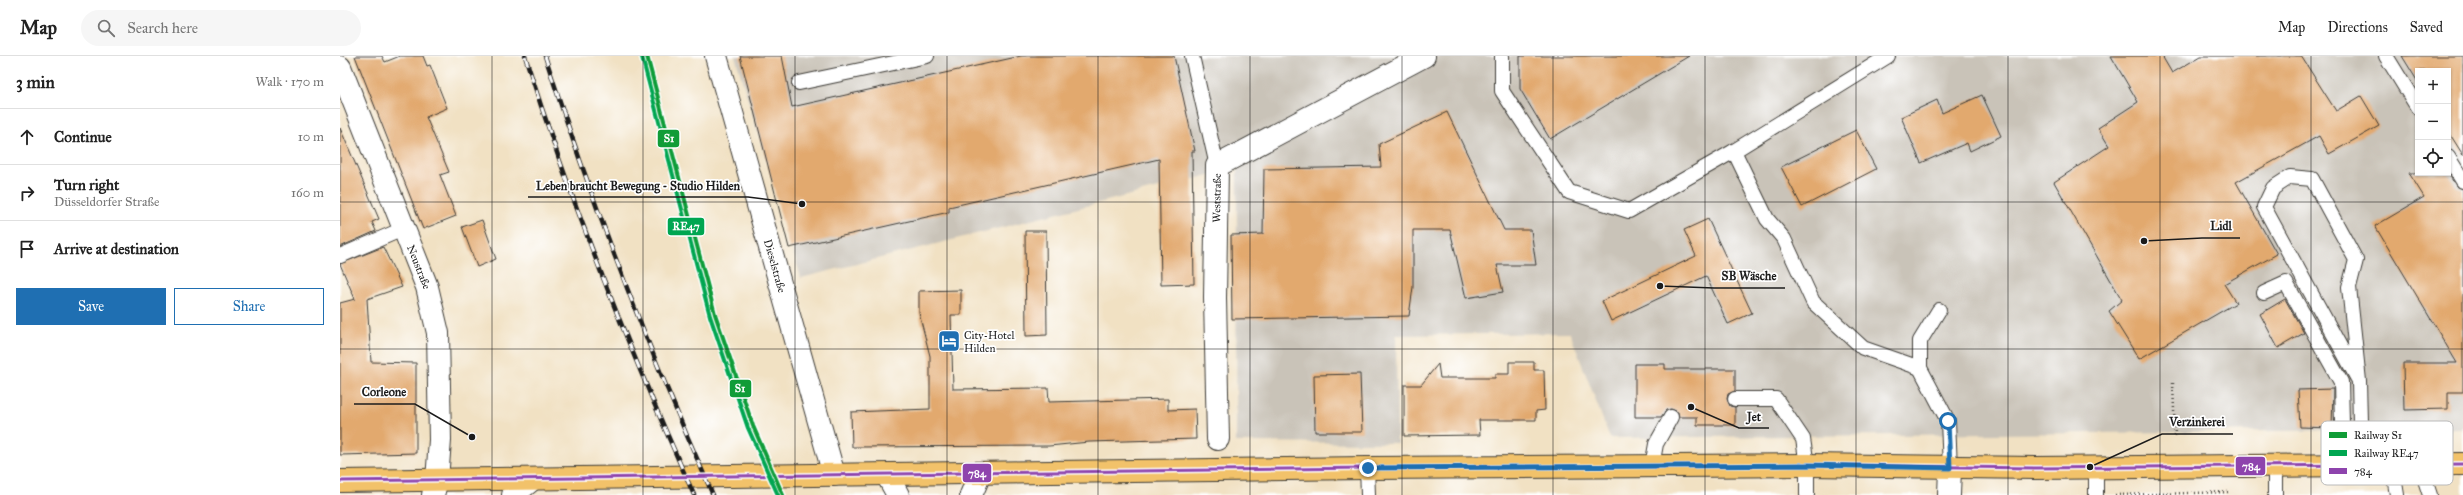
<!DOCTYPE html>
<meta charset="utf-8">
<style>
:root{--surface:#fff;--page:#f6f6f6;--text:#222;--muted:#767676;--line:#e0e0e0;--accent:#1f6fb2}
body{margin:0;font-family:"IM FELL Great Primer",serif;background:var(--page);color:var(--text)}
.controls{position:absolute;right:12px;top:12px;display:grid;overflow:hidden;border-radius:0px;box-shadow:0 1px 3px #0004}
.controls button{width:36px;height:36px;display:grid;place-items:center;padding:0;border:0;border-bottom:1px solid var(--line);background:var(--surface);color:var(--text);font:20px sans-serif}
.stop{position:absolute;width:12px;height:12px;margin:-9px;border:3px solid #1f6fb2;border-radius:50%;background:#fff}
.stop.end{background:#1f6fb2;border-color:#fff;box-shadow:0 1px 4px #0008}
.list{margin:0;padding:0;list-style:none}
h2{display:flex;justify-content:space-between;align-items:center;height:52px;margin:0;padding:0 16px;font-size:17px}
h2 small{font-size:13px;font-weight:400;color:var(--muted)}
.list li{display:grid;grid-template-columns:26px 1fr auto;gap:12px;align-items:center;box-sizing:border-box;height:56px;padding:0 16px;border-top:1px solid var(--line)}
.list b{display:block;font-size:15px;white-space:nowrap}
.list p{margin:0;font-size:13px;white-space:nowrap;color:var(--muted)}
.list em{font-size:13px;font-style:normal;color:var(--muted)}
.actions{display:flex;gap:8px;padding:12px 16px}
.actions a{flex:1;padding:9px 0;border:1px solid var(--accent);border-radius:0px;text-align:center;font-size:14px;color:var(--accent)}
.actions .main{background:var(--accent);color:#fff}
.icon{flex:none;width:22px;height:22px;fill:none;stroke:currentColor;stroke-width:2;stroke-linecap:round;stroke-linejoin:round}
.map{position:relative;flex:none;width:2123px;height:439px;overflow:hidden}
header{display:flex;align-items:center;gap:24px;box-sizing:border-box;height:56px;padding:0 20px;background:var(--surface);border-bottom:1px solid var(--line)}
header strong{font-size:19px}
nav{display:flex;gap:22px;margin-inline-start:auto;font-size:14px}
.search{width:280px;height:36px;background:var(--page);display:flex;align-items:center;gap:10px;box-sizing:border-box;padding:0 14px;border-radius:22px;color:var(--muted);font-size:15px}
main{display:flex}
aside{flex:1;background:var(--surface)}
.map>svg:first-child{display:block}
</style>
<header>
<strong>Map</strong>
<div class="search"><svg class="icon" aria-label="search" viewBox="0 0 24 24"><circle cx="10" cy="10" r="6"/><path d="M15 15l6 6"/></svg>Search here</div>
<nav><a>Map</a><a>Directions</a><a>Saved</a></nav>
</header>
<main>
<aside>
<h2>3 min<small>Walk · 170 m</small></h2>
<ul class="list">
<li><svg class="icon" aria-label="ahead" viewBox="0 0 24 24"><path d="M12 20V5M6 11l6-6 6 6"/></svg><div><b>Continue</b></div><em>10 m</em></li>
<li><svg class="icon" aria-label="right" viewBox="0 0 24 24"><path d="M7 20v-9h11M14 6l5 5-5 5"/></svg><div><b>Turn right</b><p>Düsseldorfer Straße</p></div><em>160 m</em></li>
<li><svg class="icon" aria-label="arrive" viewBox="0 0 24 24"><path d="M6 21V4h12l-3 4 3 4H6"/></svg><div><b>Arrive at destination</b></div></li>
</ul>
<div class="actions"><a class="main">Save</a><a>Share</a></div>
</aside>
<div class="map">
<svg width="2123" height="439" viewBox="0 0 2123 439">
<rect width="100%" height="100%" fill="#fff"/>
<filter id="ink" filterUnits="userSpaceOnUse"><feTurbulence type="fractalNoise" baseFrequency=".025" numOctaves="2"/><feDisplacementMap in="SourceGraphic" scale="8" xChannelSelector="R" yChannelSelector="G"/><feConvolveMatrix kernelMatrix="1 2 1 2 8 2 1 2 1" color-interpolation-filters="sRGB"/></filter>
<filter id="wash" filterUnits="userSpaceOnUse"><feTurbulence type="fractalNoise" baseFrequency=".012" numOctaves="4" result="noise"/><feDisplacementMap in="SourceGraphic" scale="16" xChannelSelector="R" yChannelSelector="G"/><feGaussianBlur stdDeviation="0.9" result="paint"/><feColorMatrix in="noise" values="0 0 0 0 0 0 0 0 0 0 0 0 0 0 0 0 0 1.4 0 .05"/><feComposite in="paint" operator="in"/></filter>
<g filter="url(#wash)">
<rect width="100%" height="100%" fill="#f1e1c3"/>
<!-- industrial -->
<path fill="#c9c3b8" fill-rule="evenodd" d="M395 0H2123V373L1270 382 1230 277 1056 279 1057 387 896 386 897 112 461 222ZM2078 15H2108V117H2078Z"/>
<g id="blocks">
<!-- building -->
<g fill="#e2a96e">
<polygon points="15,0 42,0 45,6 60,0 83,0 87,10 90,9 107,52 86,61 109,116 100,119 116,160 83,173"/>
<polygon points="400,0 442,0 452,51 681,0 834,0 855,95 852,95 854,228 821,229 819,103 609,151 609,156 449,192"/>
<polygon points="1180,0 1349,0 1210,83 1180,33"/>
<polygon points="1771,0 1822,0 1832,17 1861,0 1961,0 1996,55 2021,40 2039,70 1989,98 1979,80 1896,126 1937,198 1884,228 1896,247 1799,303 1769,255 1782,244 1714,126 1769,90 1758,72 1798,46"/>
<polygon points="2062,0 2123,0 2123,99 2108,75 2108,15 2078,15 2078,26"/>
<polygon points="1642,39 1661,80 1630,95 1627,87 1581,107 1561,61 1597,44 1602,57"/>
<polygon points="1107,56 1164,174 1191,174 1196,209 1157,209 1163,236 1126,242 1110,174 1073,174 1073,231 1069,260 892,263 891,179 923,178 924,113 1041,111 1039,88"/>
<polygon points="0,72 39,163 32,166 36,175 0,191"/>
<polygon points="1516,74 1536,113 1462,151 1441,111"/>
<polygon points="2069,117 2108,117 2116,130 2123,133 2123,336 2108,336 2108,353 2064,354 2063,307 2117,307 2035,170 2084,141"/>
<polygon points="1368,163 1412,257 1388,268 1366,220 1271,265 1262,245 1356,200 1344,174"/>
<polygon points="142,164 156,203 137,211 122,171"/>
<polygon points="685,175 706,175 707,279 686,280"/>
<polygon points="43,191 62,231 27,243 31,306 76,307 76,397 0,399 0,247 15,243 0,208"/>
<polygon points="621,234 621,259 611,259 613,333 708,332 709,346 828,343 828,354 855,353 856,383 749,386 709,390 512,391 511,356 590,353 590,300 579,257 579,235"/>
<polygon points="1945,243 1964,277 1938,292 1920,258"/>
<polygon points="1169,306 1194,306 1194,314 1204,314 1205,354 1196,355 1196,364 1139,364 1140,379 1064,380 1064,329 1081,329 1098,308 1100,322 1155,322 1155,318 1169,318"/>
<polygon points="1295,308 1325,308 1325,313 1395,313 1395,335 1388,338 1387,343 1390,350 1395,351 1395,369 1357,369 1357,361 1339,361 1338,356 1331,353 1326,354 1321,361 1295,361"/>
<polygon points="1020,318 1022,376 975,376 974,319"/>
<polygon points="1993,333 1992,372 1960,371 1958,334"/>
</g>
</g>
</g>
<g filter="url(#ink)">
<use href="#blocks" fill-opacity="0" stroke="#3c3a35" stroke-width="1"/>
<g fill="none" stroke-linecap="round" stroke-linejoin="round">
<!-- lane casing -->
<g stroke="#3c3a35" stroke-width="16">
<g id="lane">
<polyline points="852,0 877,110"/>
<polyline points="1162,0 1162,35 1229,136 1289,155 1394,95 1427,163 1444,183 1473,246 1523,292 1580,312"/>
<polyline points="2046,0 2078,52"/>
<polyline points="459,27 587,0"/>
<polyline points="1394,95 1548,0"/>
<polyline points="2108,101 2123,125"/>
<polyline points="0,200 63,173"/>
<polyline points="1924,237 1946,227 2001,326 2003,409"/>
<polyline points="1599,254 1580,285 1580,312 1608,365 1610,412"/>
<polyline points="2019,325 2009,231 2016,204 1972,123 1950,121 1933,132 1924,151 2019,325 2021,408"/>
<polyline points="1395,343 1436,343 1463,383 1467,409 1467,439"/>
<polyline points="2052,409 2057,439"/>
<polyline points="2080,409 2090,439"/>
<polyline points="1312,410 1316,388 1331,361"/>
<polyline points="1027,412 1028,439"/>
<polyline points="1756,412 1756,439"/>
<polyline points="1935,439 1935,410"/>
</g>
</g>
<!-- street casing -->
<g stroke="#3c3a35" stroke-width="24">
<g id="street">
<path id="s1" d="M376 0 494 419"/>
<path id="s2" d="M0 11 87 231 98 277 100 384 97 424 93 439"/>
<path id="s3" d="M878 383 875 242 877 110 1084 0"/>
<polyline points="547,419 558,439"/>
<polyline points="173,439 193,423"/>
<polyline points="631,439 640,418"/>
<polyline points="1609,439 1610,412"/>
</g>
</g>
<!-- primary casing -->
<g stroke="#3c3a35" stroke-width="24">
<polyline id="primary" points="0,425 1027,412 1467,409 1696,412 2123,408"/>
</g>
<!-- path -->
<g stroke="#3c3a35" stroke-width="2.5" stroke-dasharray="1 3" stroke-linecap="butt">
<polyline points="1833,327 1835,381"/>
<polyline points="1775,439 1890,436"/>
</g>
<!-- lane -->
<use href="#lane" stroke="#fff" stroke-width="14"/>
<!-- street -->
<use href="#street" stroke="#fff" stroke-width="22"/>
<!-- primary -->
<use href="#primary" stroke="#f2c26a" stroke-width="22"/>
<!-- rail casing -->
<g stroke="#1c1c1c" stroke-width="4.5">
<g id="rail">
<path d="M185 0C232 150 290 296 354 439"/>
<path d="M205 0C253 149 309 296 373 439"/>
</g>
</g>
<!-- rail -->
<use href="#rail" stroke="#fff" stroke-width="3" stroke-dasharray="9" stroke-linecap="butt"/>
<!-- bus-1 casing -->
<g stroke="#fff" stroke-width="6">
<polyline id="bus-1" points="0,425 1027,412 1467,409 1696,412 2123,408"/>
</g>
<!-- bus-1 -->
<use href="#bus-1" stroke="#8e44ad" stroke-width="3"/>
<!-- rail-1 casing -->
<g stroke="#fff" stroke-width="7">
<polyline id="rail-1" points="307,0 375,258 413,370 443,439"/>
</g>
<!-- rail-2 casing -->
<g stroke="#fff" stroke-width="7">
<polyline id="rail-2" points="302,1 370,260 408,372 438,439"/>
</g>
<!-- rail-1 -->
<use href="#rail-1" stroke="#109c37" stroke-width="4"/>
<!-- rail-2 -->
<use href="#rail-2" stroke="#00a651" stroke-width="4"/>
</g>
</g>
<g fill="none" stroke-linecap="round" stroke-linejoin="round" filter="url(#ink)">
<!-- route -->
<polyline stroke="#1f6fb2" stroke-width="5" points="1028,412 1467,409 1610,412 1608,365"/>
</g>
<!-- grid -->
<path fill="none" stroke="#1c1c1c" stroke-width="1" stroke-opacity="0.55" d="M152 0V439M303 0V439M455 0V439M607 0V439M758 0V439M910 0V439M1062 0V439M1213 0V439M1365 0V439M1516 0V439M1668 0V439M1820 0V439M1971 0V439M0 146H2123M0 293H2123"/>
<!-- icons -->
<defs>
<g id="hotel-square" transform="scale(1.15)"><rect x="-9" y="-9" width="18" height="18" rx="4" fill="#1f6fb2" stroke="#fff"/><path d="M-6-4.5h1.5V1H6V5H4.5V3h-9V5H-6ZM-4 0a1.8 1.8 0 1 1 3.6 0ZM.5 0V-2.5h3Q6-2.5 6 0Z" fill="#fff"/></g>
</defs>
<g fill-rule="evenodd">
<use href="#hotel-square" x="609" y="285"/>
</g>
<g text-anchor="middle" stroke-width="3.5" stroke-linejoin="round" paint-order="stroke">
<!-- street labels -->
<g font-size="11" fill="#1c1c1c" stroke="#fff">
<text dy="4" stroke="none"><textPath href="#s3" startOffset="241">Weststraße</textPath></text>
<text dy="4" stroke="none"><textPath href="#s1" startOffset="218">Dieselstraße</textPath></text>
<text dy="4" stroke="none"><textPath href="#s2" startOffset="215">Neustraße</textPath></text>
</g>
<!-- poi labels -->
<g font-size="11" fill="#1c1c1c" stroke="#fff" text-anchor="start">
<text x="624" y="283">City-Hotel<tspan x="624" dy="13">Hilden</tspan></text>
</g>
</g>
<!-- legend -->
<rect x="1981" y="365" width="132" height="64" rx="6" fill="#fff" stroke="#bbb" stroke-width="1"/>
<rect x="1989" y="376" width="18" height="6" fill="#109c37"/>
<rect x="1989" y="394" width="18" height="6" fill="#00a651"/>
<rect x="1989" y="412" width="18" height="6" fill="#8e44ad"/>
<g font-size="11" fill="#1c1c1c">
<text x="2014" y="383">Railway S1</text>
<text x="2014" y="401">Railway RE47</text>
<text x="2014" y="419">784</text>
</g>
<!-- callouts -->
<path fill="none" stroke="#1c1c1c" stroke-width="1.5" d="M462 148L408 141H188M1804 185L1862 182H1900M1320 230L1374 232H1445M132 381L75 348H14M1351 351L1399 372H1429M1750 411L1822 378H1893"/>
<g fill="#1c1c1c" stroke="#fff" stroke-width="1.5">
<circle cx="462" cy="148" r="4"/>
<circle cx="1804" cy="185" r="4"/>
<circle cx="1320" cy="230" r="4"/>
<circle cx="132" cy="381" r="4"/>
<circle cx="1351" cy="351" r="4"/>
<circle cx="1750" cy="411" r="4"/>
</g>
<g font-size="12" text-anchor="middle" font-weight="bold" fill="#1c1c1c" stroke="#fff" stroke-width="3.5" stroke-linejoin="round" paint-order="stroke">
<text x="298" y="134">Leben braucht Bewegung - Studio Hilden</text>
<text x="1881" y="174">Lidl</text>
<text x="1409" y="224">SB Wäsche</text>
<text x="44" y="340">Corleone</text>
<text x="1414" y="365">Jet</text>
<text x="1857" y="370">Verzinkerei</text>
</g>
<g stroke="#fff" stroke-width="1.5">
<rect x="317" y="73" width="23" height="19" rx="4" fill="#109c37"/>
<rect x="327" y="161" width="38" height="19" rx="4" fill="#00a651"/>
<rect x="389" y="323" width="23" height="19" rx="4" fill="#109c37"/>
<rect x="1895" y="400" width="31" height="20" rx="4" fill="#8e44ad"/>
<rect x="622" y="407" width="30" height="20" rx="4" fill="#8e44ad"/>
</g>
<g font-size="11" text-anchor="middle" font-weight="bold" fill="#fff">
<text x="329" y="86">S1</text>
<text x="346" y="174">RE47</text>
<text x="400" y="336">S1</text>
<text x="1911" y="414">784</text>
<text x="637" y="421">784</text>
</g>
</svg>
<div class="controls">
<button>+</button>
<button>−</button>
<button><svg class="icon" aria-label="locate" viewBox="0 0 24 24"><circle cx="12" cy="12" r="6"/><path d="M12 2v4M12 18v4M2 12h4M18 12h4"/></svg></button>
</div>
<div class="stop" style="left:1608px;top:365px"></div>
<div class="stop end" style="left:1028px;top:412px"></div>
</div>
</main>
